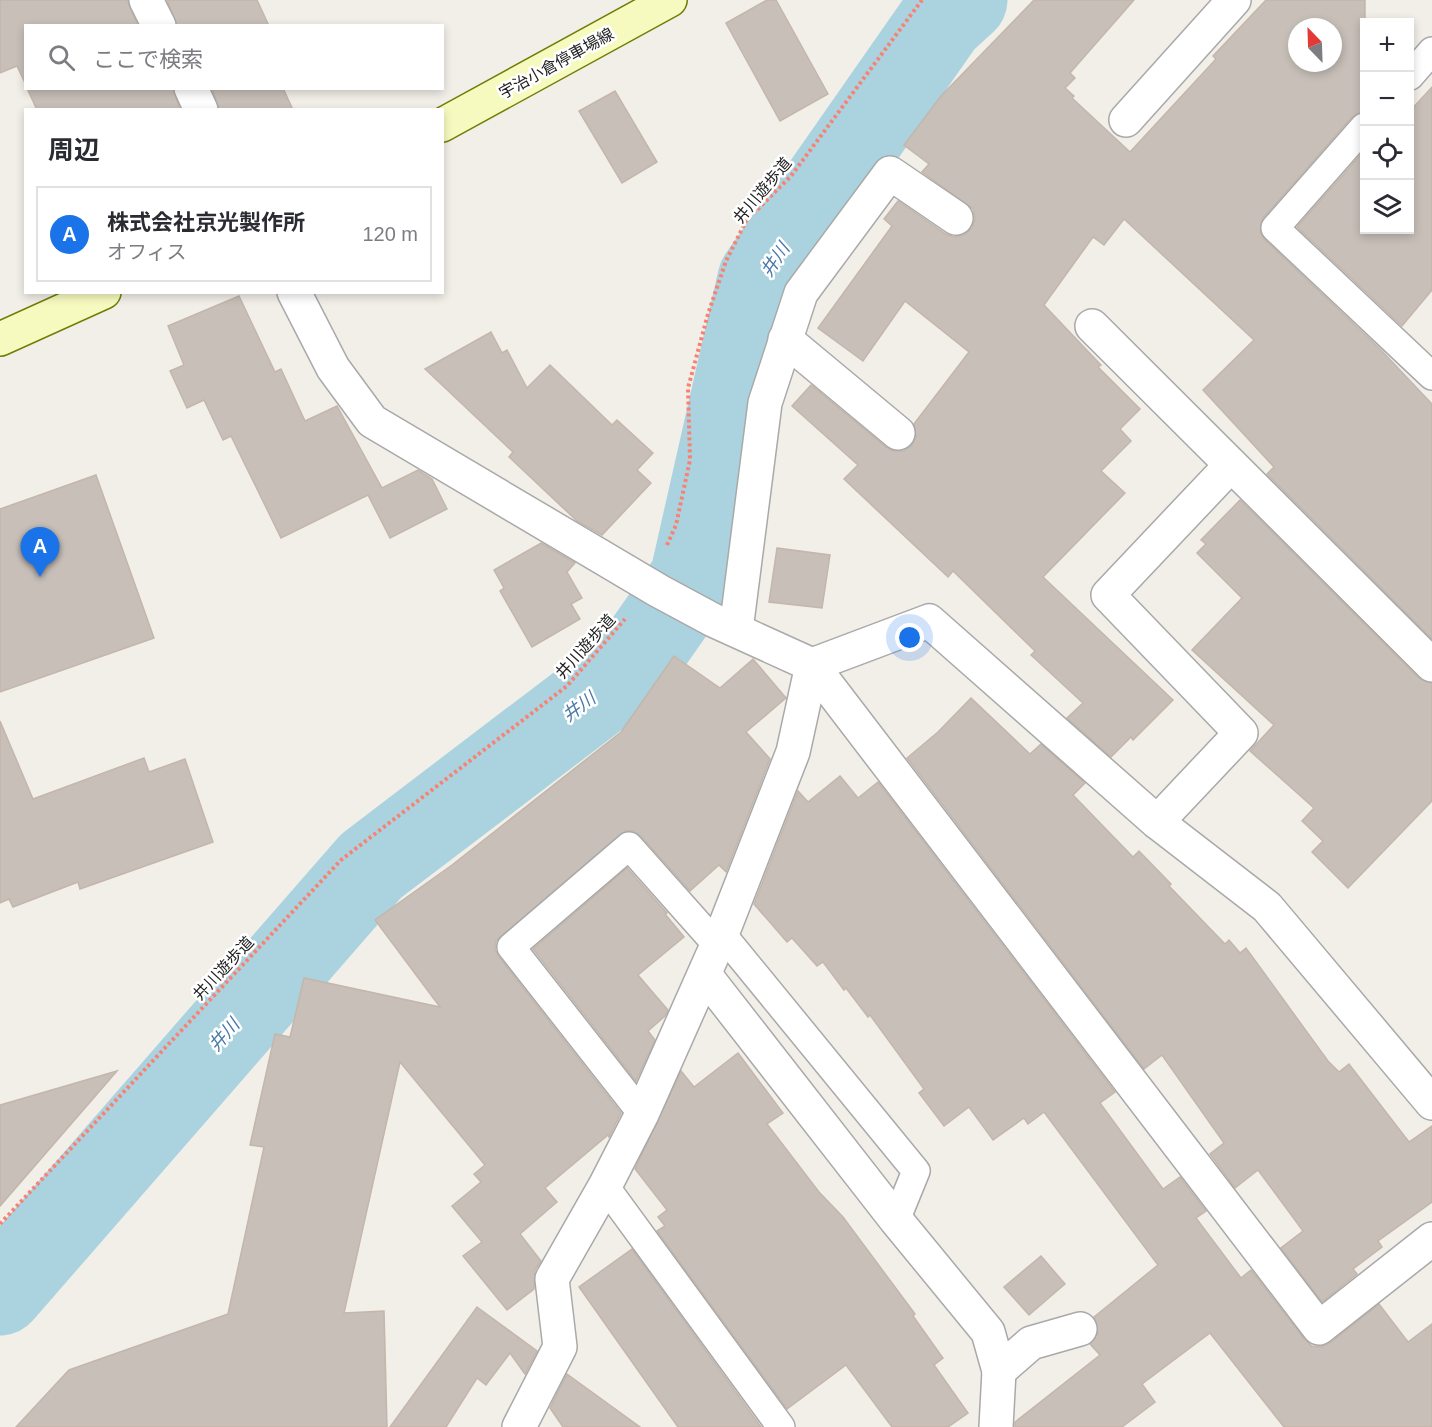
<!DOCTYPE html>
<html lang="ja">
<meta charset="utf-8">
<style>
:root{--surface:#fff;--page:#f7f7f7;--text:#2b2b33;--muted:#7c7c81;--line:#e1e1e2;--accent:#1a73e8}
body{margin:0;font-family:Arial,"Noto Sans JP",sans-serif;background:var(--page);color:var(--text)}
.controls{position:absolute;right:18px;top:18px;display:grid;overflow:hidden;border-radius:0px;box-shadow:0 3px 9px #0003}
.controls button{width:54px;height:54px;display:grid;place-items:center;padding:0;border:0;border-bottom:2px solid var(--line);background:var(--surface);color:var(--text);font:30px sans-serif}
.compass{position:absolute;left:1288px;top:18px;width:54px;height:54px;border-radius:50%;background:var(--surface);box-shadow:0 3px 9px #0003;rotate:337deg}
.you{position:absolute;left:910px;top:638px;width:21px;height:21px;margin:-15px;border:4px solid #fff;border-radius:50%;background:#1a73e8;box-shadow:0 0 0 9px #1a73e833}
.badge{display:grid;place-items:center;width:39px;height:39px;border-radius:50%;background:var(--accent);color:#fff;font-size:20px;font-weight:700}
.pin{position:absolute;translate:-50% -50px;filter:drop-shadow(0 2px 3px #0008)}
.pin::after{content:'';position:absolute;top:32px;width:21px;height:18px;background:inherit;clip-path:polygon(0 0,100% 0,50% 100%)}
.list{margin:0;padding:0;list-style:none}
h2{display:flex;justify-content:space-between;align-items:center;height:78px;margin:0;padding:0 24px;font-size:26px}
h2 small{font-size:20px;font-weight:400;color:var(--muted)}
.list li{display:grid;grid-template-columns:39px 1fr auto;gap:18px;align-items:center;box-sizing:border-box;height:96px;margin:0 12px 12px;padding:0 12px;border:2px solid var(--line);border-radius:0px}
.list b{display:block;font-size:22px;white-space:nowrap}
.list p{margin:0;font-size:20px;white-space:nowrap;color:var(--muted)}
.list em{font-size:20px;font-style:normal;color:var(--muted)}
.icon{flex:none;width:33px;height:33px;fill:none;stroke:currentColor;stroke-width:2;stroke-linecap:round;stroke-linejoin:round}
.map{position:relative;flex:none;width:1432px;height:1427px;overflow:hidden}
.search{position:absolute;background:var(--surface);box-shadow:0 3px 9px #0003;left:24px;top:24px;width:420px;height:66px;display:flex;align-items:center;gap:15px;box-sizing:border-box;padding:0 21px;border-radius:0px;color:var(--muted);font-size:22px}
.panel{position:absolute;background:var(--surface);box-shadow:0 3px 9px #0003;left:24px;top:108px;width:420px;height:186px;border-radius:0px}
.map>svg:first-child{display:block}
</style>
<div class="map">
<svg width="1432" height="1427" viewBox="0 0 1432 1427">
<rect width="100%" height="100%" fill="#f2efe9"/>
<g fill="none" stroke-linecap="round" stroke-linejoin="round">
<!-- river -->
<polyline stroke="#aad3df" stroke-width="87" points="0,1292 371,866 630,669 693,579 761,279 941,21 964,0"/>
</g>
<!-- building -->
<g fill="#c7bfb8" stroke="#c4b6ab" stroke-width="1.5" fill-rule="evenodd">
<polygon points="0,0 127,0 138,26 26,26 26,85 17,66 0,73"/>
<polygon points="167,0 257,0 269,26 177,26"/>
<polygon points="767,0 776,0 828,94 780,121 726,23"/>
<path d="M1034 0H1134L1070 73 1075 78 1065 88 1074 96 1072 98 1130 152 1216 59 1213 56 1266 0H1365V112L1352 117 1263 218 1260 232 1264 239 1381 350 1432 404V639L1267 474 1274 467 1203 390 1254 340 1124 219 1104 245 1093 237 1044 305 1101 365 1098 367 1140 409 1120 429 1131 441 1101 471 1125 493 1043 577 1173 700 1133 740 1131 737 1111 757 1067 718 1083 703 1031 655 1035 651 953 571 948 577 844 479 858 465 792 406 811 385 886 447 894 451H904L912 445 916 437 914 424 969 352 905 301 863 361 818 328 892 226 884 219 898 201 946 234 955 237 964 235 972 228 975 219 973 209 922 172 929 164 904 145 941 96ZM1297 27H1333V63H1297Z"/>
<polygon points="1432,87 1432,290 1402,326 1297,227 1365,150 1365,230 1410,230 1410,111"/>
<polygon points="27,88 173,88 180,110 37,110"/>
<polygon points="212,88 283,88 293,110 219,110"/>
<polygon points="615,91 657,162 622,183 579,111"/>
<polygon points="239,296 275,372 281,369 305,421 337,406 382,488 418,470 432,479 447,509 390,538 368,495 281,538 231,436 223,440 204,400 187,408 170,371 184,365 168,326"/>
<polygon points="491,332 502,353 507,350 527,388 550,365 612,425 617,420 653,453 637,470 651,483 602,535 577,521 509,457 513,452 425,369"/>
<polygon points="96,475 154,638 0,692 0,509"/>
<polygon points="1240,500 1419,678 1432,683 1432,801 1348,888 1312,852 1323,841 1302,821 1314,808 1250,751 1274,725 1192,650 1242,598 1197,553 1206,544 1201,540"/>
<polygon points="541,543 575,563 567,572 582,598 571,604 580,619 532,647 500,591 504,588 494,570"/>
<polygon points="777,548 830,555 822,608 769,602"/>
<polygon points="674,656 720,688 753,659 786,698 746,732 770,759 726,872 719,865 690,891 641,836 633,831 625,831 496,941 495,949 499,957 621,1113 609,1137 608,1135 545,1188 557,1202 520,1234 541,1261 535,1270 534,1289 507,1310 463,1256 482,1242 452,1206 481,1182 474,1174 485,1165 400,1062 344,1313 384,1311 387,1427 16,1427 69,1370 228,1314 264,1147 250,1145 275,1034 290,1037 304,978 440,1007 375,920 452,865 621,732"/>
<polygon points="971,698 1030,754 1041,744 1085,783 1073,795 1133,857 1139,851 1171,884 1169,886 1225,944 1229,940 1240,953 1246,948 1328,1061 1339,1072 1349,1064 1409,1142 1432,1126 1432,1202 1378,1241 1382,1247 1353,1269 1357,1274 1322,1302 1281,1248 1303,1231 1258,1170 1235,1188 1210,1154 1224,1143 1162,1055 1144,1069 907,758 938,732"/>
<polygon points="0,721 33,799 144,758 149,772 185,759 213,842 80,889 78,882 13,907 9,899 0,903"/>
<polygon points="840,776 858,798 878,782 1115,1092 1100,1103 1163,1189 1180,1177 1206,1211 1196,1218 1241,1278 1251,1270 1305,1340 1312,1346 1321,1347 1330,1343 1379,1304 1408,1342 1432,1324 1432,1427 1284,1427 1210,1333 1142,1384 1155,1402 1122,1427 1015,1427 1015,1422 1100,1355 1090,1344 1098,1333 1094,1317 1158,1265 1044,1112 1028,1124 1024,1118 993,1140 969,1107 944,1126 919,1093 924,1089 870,1015 868,1017 846,988 844,990 823,962 817,966 792,938 787,942 754,904 798,791 808,802"/>
<polygon points="627,868 667,913 665,914 684,937 638,975 668,1010 665,1016 648,1031 655,1040 636,1081 533,949"/>
<polygon points="738,1053 783,1113 767,1124 819,1192 843,1217 915,1314 913,1316 943,1358 934,1365 968,1413 948,1427 892,1427 846,1365 787,1409 657,1231 665,1226 658,1217 667,1210 635,1169 681,1071 694,1087"/>
<polygon points="117,1071 0,1206 0,1105"/>
<polygon points="632,1249 761,1427 678,1427 579,1287"/>
<polygon points="1041,1256 1065,1284 1029,1315 1004,1287"/>
<polygon points="477,1307 537,1351 525,1374 510,1353 486,1385 477,1378 446,1427 390,1427"/>
<polygon points="567,1374 640,1427 563,1427 550,1408"/>
</g>
<g fill="none" stroke-linecap="round" stroke-linejoin="round">
<!-- lane casing -->
<g stroke="#a9a9a9" stroke-width="30">
<g id="lane">
<polyline points="1410,76 1432,51"/>
<polyline points="1364,127 1275,228 1432,376"/>
<polyline points="722,934 916,1171 896,1220"/>
<polyline points="642,1114 511,947 629,846 717,945"/>
<polyline points="605,1186 781,1427"/>
</g>
</g>
<!-- street casing -->
<g stroke="#a9a9a9" stroke-width="36">
<g id="street">
<polyline points="146,0 159,26"/>
<polyline points="191,88 201,110"/>
<polyline points="1126,120 1234,0"/>
<polyline points="294,292 333,368 372,421 659,591 713,620 812,665 929,621 1157,822 1267,907 1432,1103"/>
<polyline points="1092,326 1432,665"/>
<polyline points="785,339 898,433"/>
<polyline points="736,630 765,403 801,293 890,173 956,218"/>
<polyline points="1157,822 1241,733 1108,595 1231,465"/>
<polyline points="705,975 896,1220 988,1332 999,1371 1031,1343 1080,1329"/>
<polyline points="519,1427 560,1347 552,1279 605,1186 642,1114 722,934 793,752 812,665 1319,1328 1432,1239"/>
<polyline points="996,1427 999,1371"/>
</g>
</g>
<!-- secondary casing -->
<g stroke="#707d05" stroke-width="36">
<g id="secondary">
<polyline points="442,125 670,0"/>
<polyline points="0,339 104,292"/>
</g>
</g>
<!-- path -->
<g stroke="#fa8072" stroke-width="4" stroke-dasharray="3 3" stroke-linecap="butt">
<polyline points="667,545 676,525 690,460 688,388 708,314 726,261 746,221 791,176 922,0"/>
<polyline points="0,1224 341,860 567,686 625,619"/>
</g>
<!-- lane -->
<use href="#lane" stroke="#fff" stroke-width="27"/>
<!-- street -->
<use href="#street" stroke="#fff" stroke-width="33"/>
<!-- secondary -->
<use href="#secondary" stroke="#f7fabf" stroke-width="33"/>
</g>
<g text-anchor="middle" stroke-width="5" stroke-linejoin="round" paint-order="stroke">
<!-- street labels -->
<g font-size="16" fill="#222" stroke="#fff">
<text transform="translate(556 63) rotate(-29)" y="6">宇治小倉停車場線</text>
<text transform="translate(762 190) rotate(-50)" y="6">井川遊歩道</text>
<text transform="translate(585 646) rotate(-48)" y="6">井川遊歩道</text>
<text transform="translate(223 968) rotate(-47)" y="6">井川遊歩道</text>
</g>
<!-- water labels -->
<g font-size="18" font-style="italic" fill="#4a7aab" stroke="#fff">
<text transform="translate(775 260) rotate(-56)" y="6">井川</text>
<text transform="translate(579 707) rotate(-37)" y="6">井川</text>
<text transform="translate(224 1035) rotate(-49)" y="6">井川</text>
</g>
</g>
</svg>
<div class="controls">
<button>+</button>
<button>−</button>
<button><svg class="icon" aria-label="locate" viewBox="0 0 24 24"><circle cx="12" cy="12" r="6"/><path d="M12 2v4M12 18v4M2 12h4M18 12h4"/></svg></button>
<button><svg class="icon" aria-label="layers" viewBox="0 0 24 24"><path d="M12 4l9 5-9 5-9-5zM3 14l9 5 9-5"/></svg></button>
</div>
<svg class="compass" viewBox="-18 -18 36 36"><path d="M0-13l5 13h-10z" fill="#e53935"/><path d="M0 13l5-13h-10z" fill="#7c7c81"/></svg>
<div class="you"></div>
<div class="pin badge" style="left:40px;top:577px">A</div>
<div class="search"><svg class="icon" aria-label="search" viewBox="0 0 24 24"><circle cx="10" cy="10" r="6"/><path d="M15 15l6 6"/></svg>ここで検索</div>
<section class="panel">
<h2>周辺<small></small></h2>
<ul class="list">
<li><span class="badge">A</span><div><b>株式会社京光製作所</b><p>オフィス</p></div><em>120 m</em></li>
</ul>
</section>
</div>
